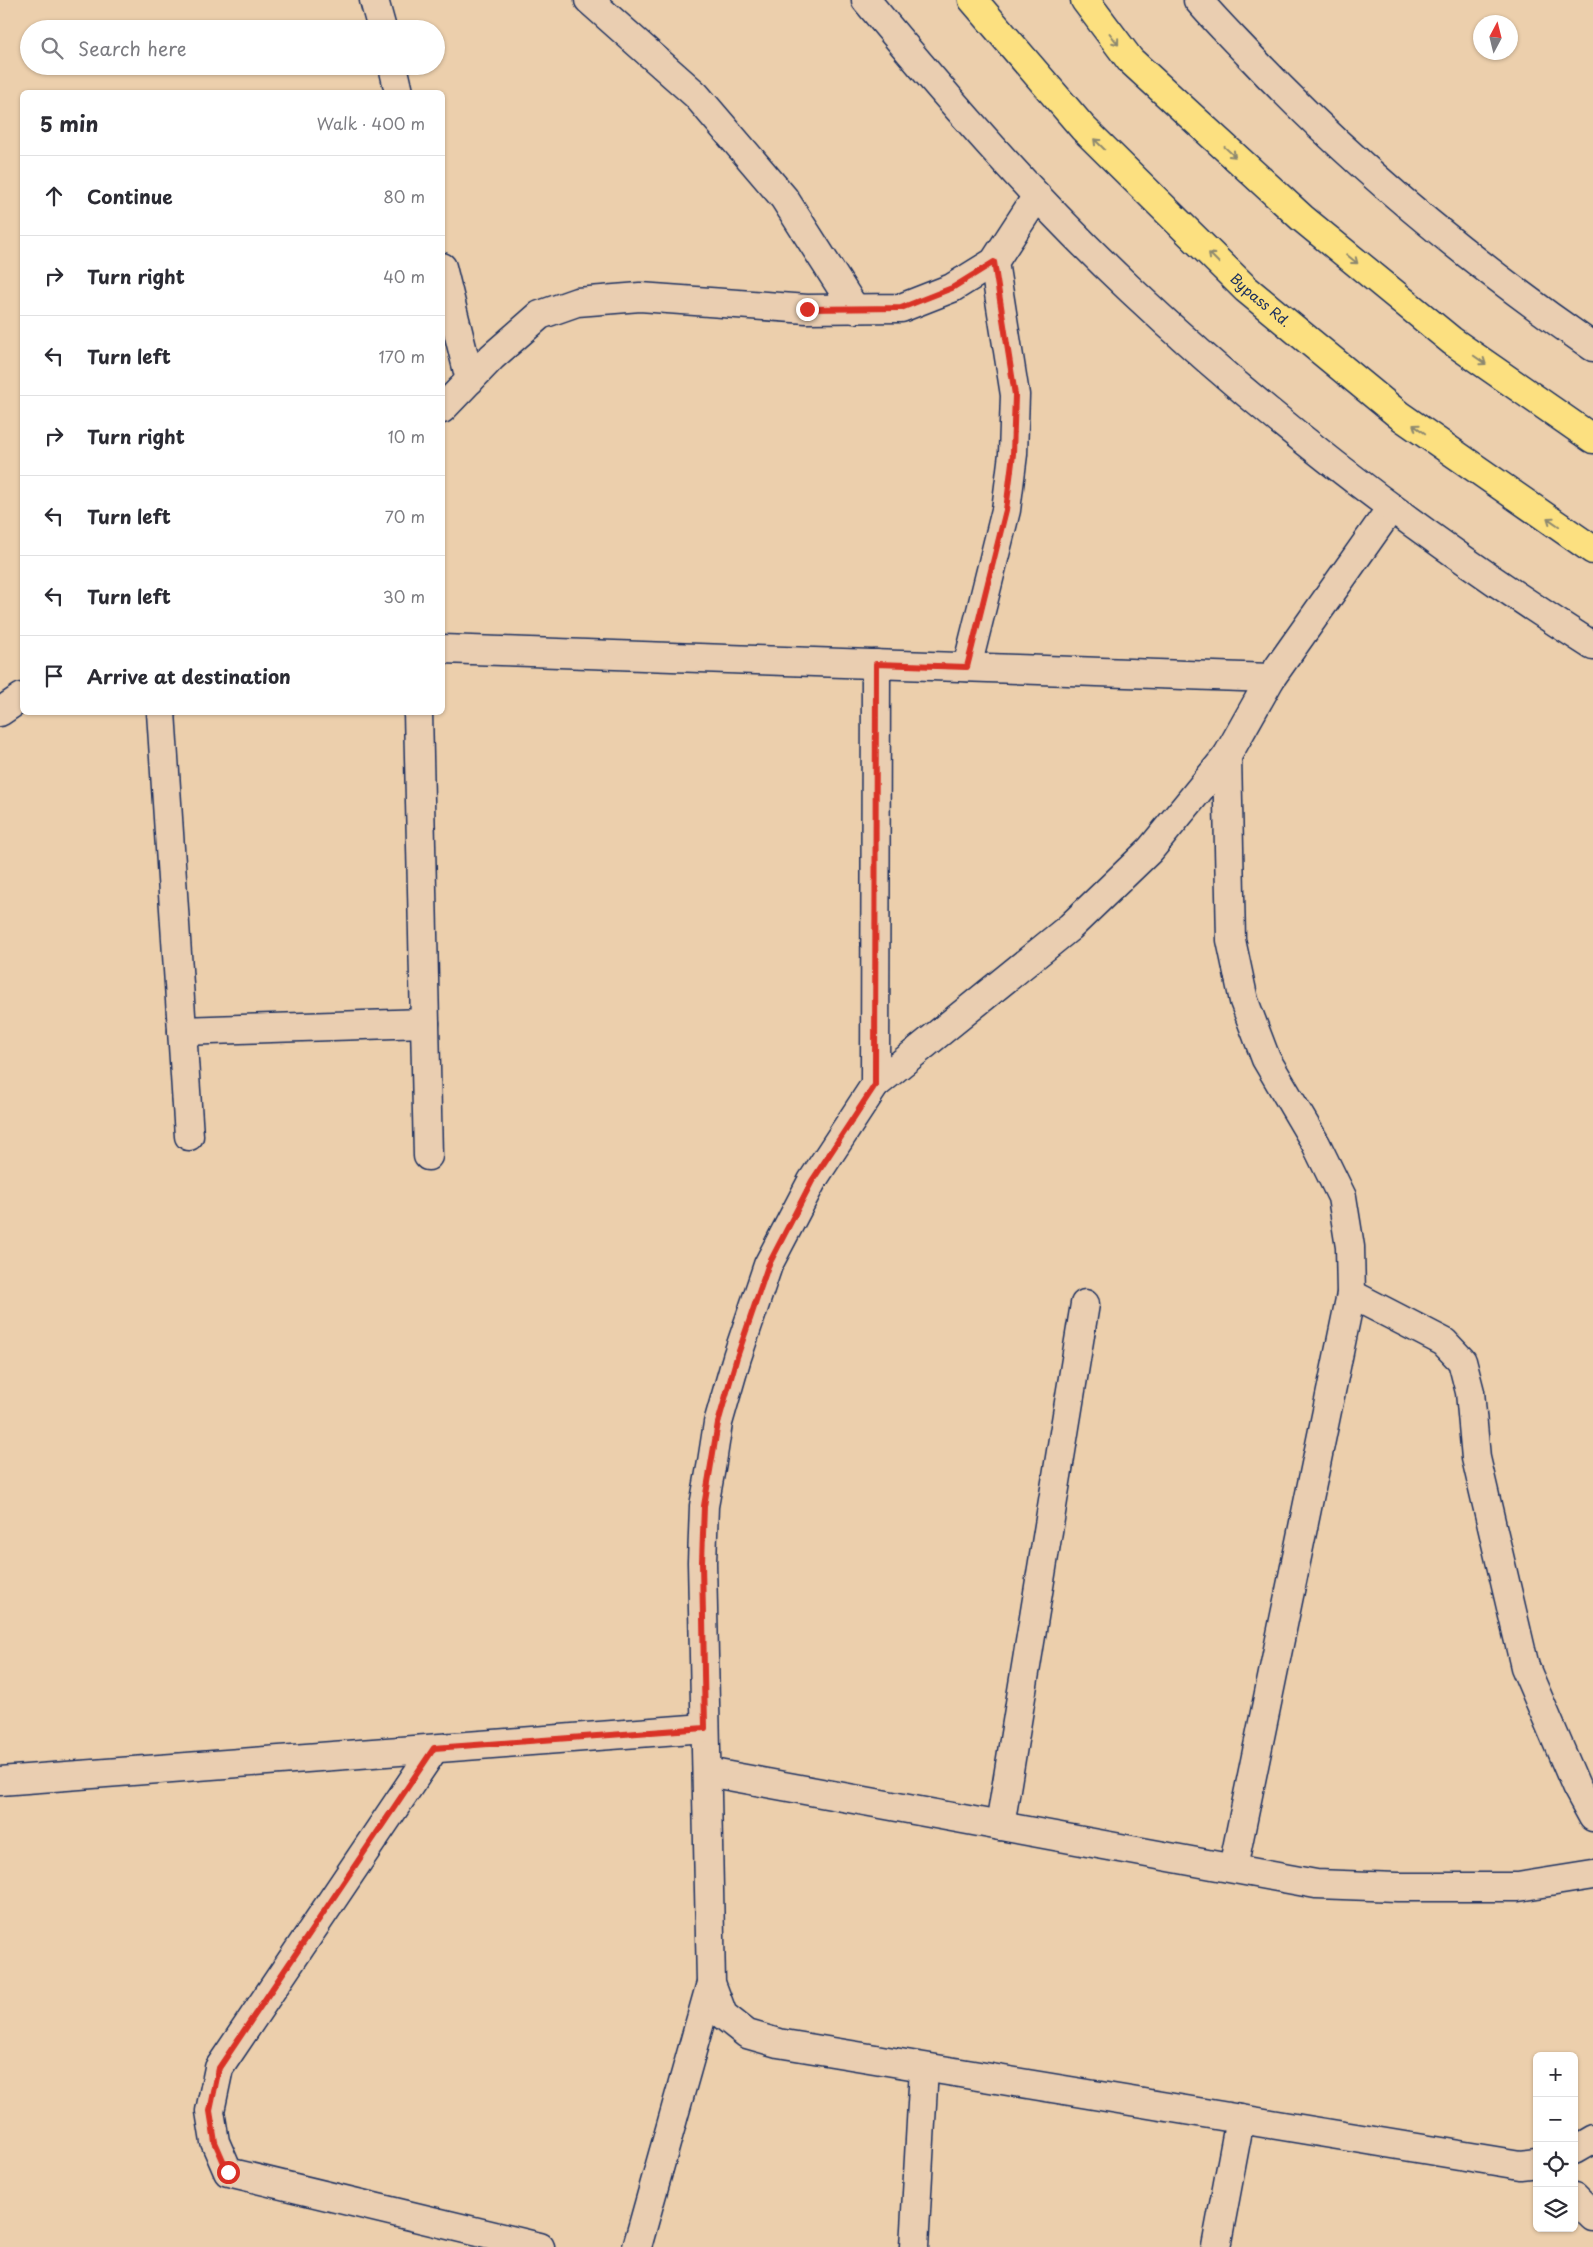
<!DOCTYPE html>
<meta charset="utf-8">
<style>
:root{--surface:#fff;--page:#f2f2f3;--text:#2b2b33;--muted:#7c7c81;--line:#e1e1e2}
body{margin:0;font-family:"Playpen Sans",sans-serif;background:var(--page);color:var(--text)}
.controls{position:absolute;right:15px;bottom:15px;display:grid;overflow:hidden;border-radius:8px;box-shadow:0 1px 4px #0004}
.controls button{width:45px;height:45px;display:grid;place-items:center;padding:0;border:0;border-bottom:1px solid var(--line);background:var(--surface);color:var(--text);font:25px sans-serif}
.compass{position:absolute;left:1473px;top:15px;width:45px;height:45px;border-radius:50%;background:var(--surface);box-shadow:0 1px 4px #0004;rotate:7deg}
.stop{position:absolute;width:15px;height:15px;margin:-11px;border:4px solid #d93025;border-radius:50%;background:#fff}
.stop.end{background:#d93025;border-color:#fff;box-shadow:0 1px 5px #0008}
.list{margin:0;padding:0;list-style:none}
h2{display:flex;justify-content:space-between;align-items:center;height:65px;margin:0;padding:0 20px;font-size:21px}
h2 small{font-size:16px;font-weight:400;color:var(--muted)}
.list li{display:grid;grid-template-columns:32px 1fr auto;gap:15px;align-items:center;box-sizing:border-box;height:80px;padding:0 20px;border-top:1px solid var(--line)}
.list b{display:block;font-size:19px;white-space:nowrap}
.list em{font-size:16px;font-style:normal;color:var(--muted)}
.icon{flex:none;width:28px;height:28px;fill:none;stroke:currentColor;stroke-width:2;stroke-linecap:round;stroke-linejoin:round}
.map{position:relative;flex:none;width:1593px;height:2247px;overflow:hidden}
.search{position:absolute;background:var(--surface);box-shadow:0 1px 4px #0004;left:20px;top:20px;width:425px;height:55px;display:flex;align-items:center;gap:12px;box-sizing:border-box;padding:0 18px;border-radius:28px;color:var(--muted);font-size:19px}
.panel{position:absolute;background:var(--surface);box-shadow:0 1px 4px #0004;left:20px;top:90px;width:425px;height:625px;border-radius:8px}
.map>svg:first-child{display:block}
</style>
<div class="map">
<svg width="1593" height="2247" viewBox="0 0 1593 2247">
<rect width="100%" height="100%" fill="#eccfac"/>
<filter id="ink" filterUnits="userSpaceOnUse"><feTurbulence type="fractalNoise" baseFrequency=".02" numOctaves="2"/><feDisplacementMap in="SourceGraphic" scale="10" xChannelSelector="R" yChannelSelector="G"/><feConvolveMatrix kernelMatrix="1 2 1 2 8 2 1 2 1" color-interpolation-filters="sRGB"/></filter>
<g filter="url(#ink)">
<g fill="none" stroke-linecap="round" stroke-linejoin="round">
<!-- street casing -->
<g stroke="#1b2f5e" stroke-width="31">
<g id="street">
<polyline points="374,0 382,29"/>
<polyline points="589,0 696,95 784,198 855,309"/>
<polyline points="393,66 399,92"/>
<polyline points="442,267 470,380"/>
<polyline points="442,409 492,357 540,315 577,302 640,297 807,309 901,308 952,288 994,262 1037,196"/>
<polyline points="1391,508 1271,678 1227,756 1150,850 1070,927 875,1085 812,1181 768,1265 737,1357 718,1423 712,1462 704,1506 702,1562 711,1983 723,2015 747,2034 778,2043 1520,2165 1537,2163"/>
<polyline points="442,649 1271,678"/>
<polyline points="967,667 1006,510 1013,454 1015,395 994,262"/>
<polyline points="0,712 22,697"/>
<polyline points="161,712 189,1136"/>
<polyline points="418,712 428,1156"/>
<polyline points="1227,756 1231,940 1244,1001 1266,1059 1316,1144 1342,1197 1350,1247 1351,1294 1233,1868"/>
<polyline points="182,1031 425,1023"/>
<polyline points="875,1085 876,664"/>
<polyline points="1351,1294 1444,1342 1462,1361 1470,1392 1476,1458 1525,1667 1576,1786 1593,1817"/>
<polyline points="434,1749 219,2068 210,2111 215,2142 228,2172 540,2247"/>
<polyline points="707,1772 1316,1884 1397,1887 1518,1887 1593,1875"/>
<polyline points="0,1781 705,1728"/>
<polyline points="1000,1826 1085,1304"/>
<polyline points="1574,2150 1593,2139"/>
<polyline points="1574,2198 1593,2217"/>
<polyline points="637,2247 711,1983"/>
<polyline points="914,2247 924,2068"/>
<polyline points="1216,2247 1240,2119"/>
</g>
</g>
<!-- secondary casing -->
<g stroke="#1b2f5e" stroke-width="31">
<g id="secondary">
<path d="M866 0C950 101 1035 200 1131 290 1273 424 1428 541 1593 646"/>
<path d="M1198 0C1214 19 1232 37 1249 55 1353 165 1469 261 1593 347"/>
</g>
</g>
<!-- highway casing -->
<g stroke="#1b2f5e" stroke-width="31">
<g id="highway">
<path id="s1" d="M973 0 1083 128 1246 289 1399 415 1593 550"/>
<polyline points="1085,0 1130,60 1302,218 1452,341 1593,439"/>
</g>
</g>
<!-- street -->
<use href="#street" stroke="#eaceb1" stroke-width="28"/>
<!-- secondary -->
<use href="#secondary" stroke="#eaceb1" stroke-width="28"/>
<!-- highway -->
<use href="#highway" stroke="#fce080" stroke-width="28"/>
</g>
<!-- one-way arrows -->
<defs><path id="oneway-shaft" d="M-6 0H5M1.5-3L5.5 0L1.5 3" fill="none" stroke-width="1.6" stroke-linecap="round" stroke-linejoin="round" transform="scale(1.25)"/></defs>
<g stroke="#8c886f">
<use href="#oneway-shaft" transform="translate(1114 39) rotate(53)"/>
<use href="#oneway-shaft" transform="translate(1099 144) rotate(-135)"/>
<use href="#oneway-shaft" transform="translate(1230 152) rotate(43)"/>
<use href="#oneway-shaft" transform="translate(1214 258) rotate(-135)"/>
<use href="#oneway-shaft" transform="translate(1352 259) rotate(39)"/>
<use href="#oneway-shaft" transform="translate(1480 360) rotate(35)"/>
<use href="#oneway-shaft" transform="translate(1419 429) rotate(-145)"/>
<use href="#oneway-shaft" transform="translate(1553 522) rotate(-145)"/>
</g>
</g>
<g fill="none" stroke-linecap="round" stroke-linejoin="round" filter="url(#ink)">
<!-- route -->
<polyline stroke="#d93025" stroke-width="6" points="228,2172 215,2142 210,2111 219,2068 434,1748 705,1728 702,1562 704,1506 718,1423 737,1357 768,1266 812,1181 875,1085 876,664 967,667 1006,510 1013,454 1015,395 994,262 952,288 901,308 807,309"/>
</g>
<g text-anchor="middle" stroke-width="4" stroke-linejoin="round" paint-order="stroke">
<!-- street labels -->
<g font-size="14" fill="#1b2f5e" stroke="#eaceb1">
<text dy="5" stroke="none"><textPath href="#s1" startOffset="416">Bypass Rd.</textPath></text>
</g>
</g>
</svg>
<div class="controls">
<button>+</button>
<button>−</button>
<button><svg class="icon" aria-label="locate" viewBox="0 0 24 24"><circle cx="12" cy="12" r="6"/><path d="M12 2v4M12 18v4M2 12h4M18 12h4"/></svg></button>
<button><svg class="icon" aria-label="layers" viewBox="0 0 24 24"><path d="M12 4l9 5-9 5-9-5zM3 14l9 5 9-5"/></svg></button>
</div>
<svg class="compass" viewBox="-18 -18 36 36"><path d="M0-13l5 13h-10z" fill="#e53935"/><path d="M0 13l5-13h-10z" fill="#7c7c81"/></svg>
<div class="stop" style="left:228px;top:2172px"></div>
<div class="stop end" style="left:807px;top:309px"></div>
<div class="search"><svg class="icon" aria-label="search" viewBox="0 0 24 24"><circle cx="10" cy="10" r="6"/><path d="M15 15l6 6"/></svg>Search here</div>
<section class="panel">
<h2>5 min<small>Walk · 400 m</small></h2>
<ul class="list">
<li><svg class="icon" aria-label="ahead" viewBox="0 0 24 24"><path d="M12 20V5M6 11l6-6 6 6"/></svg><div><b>Continue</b></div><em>80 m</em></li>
<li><svg class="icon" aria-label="right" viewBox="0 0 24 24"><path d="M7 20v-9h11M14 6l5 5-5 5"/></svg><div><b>Turn right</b></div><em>40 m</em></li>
<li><svg class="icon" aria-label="left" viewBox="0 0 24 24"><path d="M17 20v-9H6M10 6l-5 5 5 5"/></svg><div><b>Turn left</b></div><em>170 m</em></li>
<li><svg class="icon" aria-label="right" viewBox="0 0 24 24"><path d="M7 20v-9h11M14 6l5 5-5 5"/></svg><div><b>Turn right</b></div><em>10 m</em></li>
<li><svg class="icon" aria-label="left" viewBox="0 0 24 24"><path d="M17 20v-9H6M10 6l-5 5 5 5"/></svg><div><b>Turn left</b></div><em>70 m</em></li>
<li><svg class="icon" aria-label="left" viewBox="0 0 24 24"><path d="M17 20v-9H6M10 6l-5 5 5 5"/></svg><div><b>Turn left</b></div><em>30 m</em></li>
<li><svg class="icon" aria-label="arrive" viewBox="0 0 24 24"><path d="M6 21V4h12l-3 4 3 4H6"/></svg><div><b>Arrive at destination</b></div></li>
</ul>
</section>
</div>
